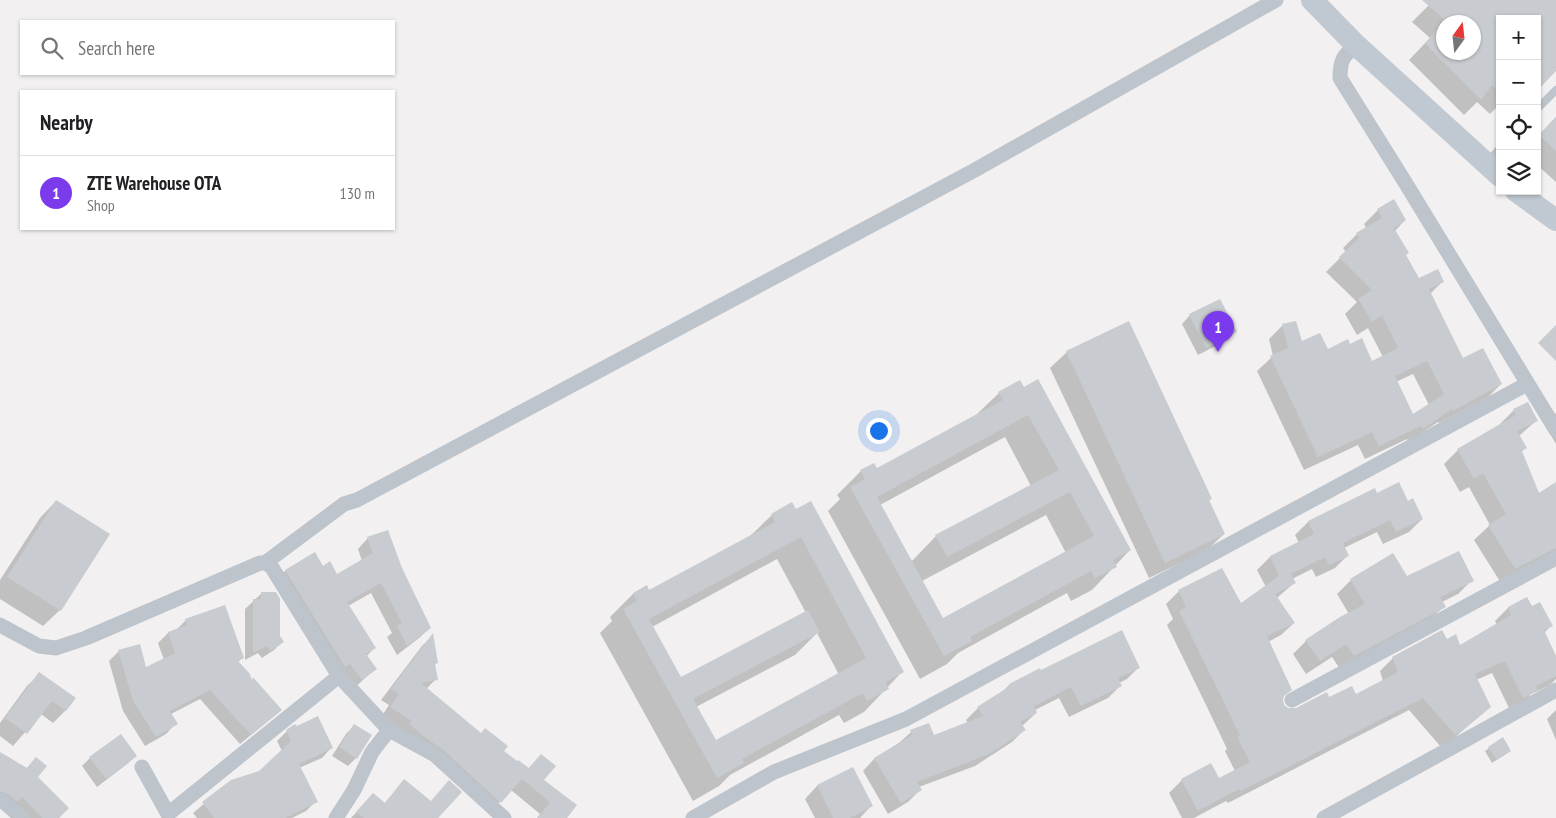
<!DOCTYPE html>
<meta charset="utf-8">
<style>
:root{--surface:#fff;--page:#f6f6f6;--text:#202124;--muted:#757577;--line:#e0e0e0;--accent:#7c3aed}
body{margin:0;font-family:"PT Sans Narrow",sans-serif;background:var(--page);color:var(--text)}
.controls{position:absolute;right:15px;top:15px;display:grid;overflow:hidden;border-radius:0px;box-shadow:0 1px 4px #0004}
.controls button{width:45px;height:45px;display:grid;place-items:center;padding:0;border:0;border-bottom:1px solid var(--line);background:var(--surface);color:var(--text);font:25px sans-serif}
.compass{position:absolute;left:1436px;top:15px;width:45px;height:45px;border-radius:50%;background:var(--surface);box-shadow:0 1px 4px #0004;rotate:15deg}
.you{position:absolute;left:878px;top:430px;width:18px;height:18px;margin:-12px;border:4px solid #fff;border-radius:50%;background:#1a73e8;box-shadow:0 0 0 8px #1a73e833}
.badge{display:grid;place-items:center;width:32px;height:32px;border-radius:50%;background:var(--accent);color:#fff;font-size:16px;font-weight:700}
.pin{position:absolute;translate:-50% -41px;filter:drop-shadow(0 1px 2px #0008)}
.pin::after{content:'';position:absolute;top:26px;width:18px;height:15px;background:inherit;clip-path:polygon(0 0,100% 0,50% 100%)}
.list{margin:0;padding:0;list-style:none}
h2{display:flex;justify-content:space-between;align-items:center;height:65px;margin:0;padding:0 20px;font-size:21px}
h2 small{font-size:16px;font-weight:400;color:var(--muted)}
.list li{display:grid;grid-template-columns:32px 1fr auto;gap:15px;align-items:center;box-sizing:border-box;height:75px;padding:0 20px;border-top:1px solid var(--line)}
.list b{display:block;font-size:19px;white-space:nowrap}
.list p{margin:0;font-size:16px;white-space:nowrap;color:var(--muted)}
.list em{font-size:16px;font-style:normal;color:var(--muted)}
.icon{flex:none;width:28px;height:28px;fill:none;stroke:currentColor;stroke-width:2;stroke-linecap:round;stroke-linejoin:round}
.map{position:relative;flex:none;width:1556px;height:818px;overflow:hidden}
.search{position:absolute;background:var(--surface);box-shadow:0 1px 4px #0004;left:20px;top:20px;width:375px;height:55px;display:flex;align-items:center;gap:12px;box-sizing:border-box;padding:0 18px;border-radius:0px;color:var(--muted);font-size:19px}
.panel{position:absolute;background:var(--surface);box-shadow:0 1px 4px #0004;left:20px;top:90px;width:375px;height:140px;border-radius:0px}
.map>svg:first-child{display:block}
</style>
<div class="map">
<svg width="1556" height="818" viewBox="0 0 1556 818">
<rect width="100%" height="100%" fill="#f2f0f0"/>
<!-- shadow -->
<g fill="#0003" fill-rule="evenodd">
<path d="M1434 0H1556V70L1537 19H1500V108L1498 106 1490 114 1477 102 1464 115 1409 60 1430 38 1412 22ZM1444 22H1474V52H1444Z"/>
<polygon points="1556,117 1556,182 1537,165 1537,137"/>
<path d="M1378 210 1405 220 1395 231 1405 255 1419 280 1443 281 1430 294 1462 360 1501 384 1487 398 1439 423 1438 422 1408 442 1407 439 1365 459 1358 445 1304 470 1257 371 1273 356 1269 339 1282 326 1295 322 1301 343 1327 351 1349 345 1372 362 1383 357 1368 328 1357 335 1345 314 1357 302 1326 272 1346 252 1343 248 1357 234 1367 229 1364 224ZM1413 374 1429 405 1412 416 1396 382Z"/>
<polygon points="1190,315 1235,332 1227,340 1198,355 1182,324"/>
<polygon points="1067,352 1211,499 1208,501 1224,534 1207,550 1149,578 1050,368"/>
<path d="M1019 382 1130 550 1092 590 1071 601 1067 593 958 653 947 664 920 679 828 511 840 499 837 495 861 471 877 469 976 415 999 393ZM1005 437 1031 486 936 536 911 562 880 505ZM1046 515 1066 553 943 620 922 581Z"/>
<polygon points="1527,404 1537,420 1519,436 1525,448 1521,452 1538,495 1556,484 1556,552 1501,583 1474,540 1490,525 1469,487 1460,492 1444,464 1458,450 1499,425 1514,410"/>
<polygon points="1556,413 1556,444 1545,425"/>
<polygon points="1374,490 1377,495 1408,502 1422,519 1409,532 1383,544 1377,532 1344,548 1347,556 1335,568 1316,577 1312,569 1292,579 1294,583 1277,598 1294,623 1281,635 1268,642 1281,699 1286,709 1296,710 1329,699 1356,695 1383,681 1380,671 1393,658 1447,640 1459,647 1497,625 1495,621 1508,608 1526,599 1531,608 1551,626 1544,633 1556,659 1556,679 1550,685 1531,694 1523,702 1510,710 1492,673 1476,680 1489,706 1448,744 1441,747 1409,710 1228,803 1226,801 1194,818 1182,818 1169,793 1182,780 1219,780 1235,771 1225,751 1227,749 1207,707 1167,625 1173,619 1166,604 1179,591 1240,604 1266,587 1257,570 1270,557 1299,543 1295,535 1308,522"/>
<polygon points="56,501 60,610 43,626 0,599 0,580 40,518"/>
<path d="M792 504 902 672 864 712 844 723 839 715 730 775 719 786 693 801 600 633 612 621 610 617 633 594 649 592 749 537 772 515ZM777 559 806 613 681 679 652 627ZM817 633 839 675 715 742 696 707 795 655Z"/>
<polygon points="368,538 401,569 430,628 419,638 397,655 387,637 392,633 371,593 348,606 374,648 366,657 375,669 352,690 275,581 285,571 314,553 323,567 337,575 362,561 358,549"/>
<polygon points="1406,578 1472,580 1458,594 1442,602 1444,606 1430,620 1340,669 1332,657 1306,674 1293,654 1306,641 1349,614 1337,594 1351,580"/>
<polygon points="262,593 279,636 282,642 274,650 262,658 258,653 245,660 245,609"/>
<polygon points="186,620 243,657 238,662 251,680 252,679 281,710 240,744 200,699 171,714 176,723 166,734 145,746 123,711 109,661 119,651 146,669 164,660 158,643 168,633 176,630"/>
<polygon points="432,636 436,663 434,666 436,679 426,689 502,751 528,769 541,755 543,780 566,818 537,818 540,814 511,790 489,813 430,759 380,719 389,705 381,700 422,646"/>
<polygon points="1139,667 1127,679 1119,683 1120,686 1108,698 1069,717 1059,698 1035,710 1036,713 1022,726 1024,730 1012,742 975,766 919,787 920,790 908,802 888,814 863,771 874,759 899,743 911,732 933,737 968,723 966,720 978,708 1002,692 1009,685 1040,671"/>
<polygon points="40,674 74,698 65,711 53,723 41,714 13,746 0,736 0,723 27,686"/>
<polygon points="1556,710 1556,740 1547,719"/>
<polygon points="355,725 356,758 348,766 332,756 346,734"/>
<polygon points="287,731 331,748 322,758 299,768 316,801 306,811 292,818 197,818 193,813 231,781 260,772 282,751 277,741"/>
<polygon points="121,736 136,756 127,764 97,787 82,766 90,758"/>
<polygon points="1489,748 1510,751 1492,763 1485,751"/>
<polygon points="0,754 26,769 36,758 37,778 57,818 21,818 0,806"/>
<polygon points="853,769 871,806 860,818 815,818 805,799 817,786"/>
<polygon points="404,781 437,818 351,818 365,803 384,804"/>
</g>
<!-- building -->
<g fill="#c8cbcf" fill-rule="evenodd">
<polygon points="1422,0 1556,0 1556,71 1537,91 1537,19 1500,19 1500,92 1492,85 1481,100 1425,43 1444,22 1444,52 1474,52 1474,22 1447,22"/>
<polygon points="1556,117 1556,151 1539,135"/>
<path d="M1394 199 1406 220 1394 228 1409 253 1406 255 1419 278 1438 269 1444 282 1429 289 1463 358 1483 348 1502 384 1453 411 1452 409 1423 429 1421 426 1379 446 1372 432 1318 457 1270 356 1288 348 1282 324 1296 321 1302 341 1320 333 1328 349 1348 339 1350 344 1362 338 1372 361 1398 348 1382 315 1372 322 1358 299 1372 290 1339 257 1359 238 1356 233 1382 218 1377 209ZM1427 361 1444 394 1413 414 1395 376Z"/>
<polygon points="1220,299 1237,332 1206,348 1189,314"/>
<polygon points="1129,321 1212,499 1209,500 1225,534 1165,563 1066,351"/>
<polygon points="1556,325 1556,361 1538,343"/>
<path d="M1038 379 1131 550 1113 560 1117 567 1095 578 1091 571 970 637 972 641 944 656 850 487 865 479 860 470 874 463 877 468 1003 400 998 392 1020 380 1024 387ZM1028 415 1059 470 935 535 947 557 1070 492 1094 536 943 618 877 497Z"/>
<polygon points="1528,402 1538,421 1517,431 1527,448 1522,451 1539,493 1556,482 1556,548 1515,569 1488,525 1506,514 1483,473 1474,479 1457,449 1516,415 1513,409"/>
<polygon points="1399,482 1408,501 1413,498 1423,519 1396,532 1390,520 1343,543 1349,556 1329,565 1325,557 1291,574 1296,583 1275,594 1295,623 1267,636 1292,690 1284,696 1283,700 1284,705 1288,708 1296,708 1327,692 1329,697 1352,686 1356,694 1398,672 1392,657 1442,630 1447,639 1456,634 1460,645 1511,615 1508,607 1527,597 1532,606 1540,602 1553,626 1544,630 1556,656 1556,676 1536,686 1538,689 1523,698 1505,661 1475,674 1491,707 1462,731 1455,735 1423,698 1241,791 1239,789 1198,811 1181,779 1211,763 1219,778 1250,762 1237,737 1240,736 1220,694 1179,611 1186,607 1178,590 1222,568 1241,603 1279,576 1270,556 1314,534 1308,521 1375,488 1377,493"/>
<polygon points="56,500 110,534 61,611 7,577"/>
<path d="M811 501 904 672 886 682 889 689 867 701 863 693 742 759 744 763 717 778 623 609 637 601 633 593 647 585 649 590 775 522 771 514 792 502 796 509ZM801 537 866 658 716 740 693 699 820 632 808 610 681 677 649 619Z"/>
<polygon points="388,530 402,568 431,628 407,646 397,626 402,623 381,583 347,602 376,648 366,654 377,669 362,680 350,664 345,667 285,570 315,552 323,566 330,561 337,574 373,553 367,537"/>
<polygon points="1459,551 1474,581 1440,597 1446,607 1354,656 1346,644 1320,661 1305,640 1340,617 1365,604 1350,579 1393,553 1407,576"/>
<polygon points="261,592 276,592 280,599 280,636 284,642 270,651 267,646 253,653 253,599 261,599"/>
<polygon points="225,605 244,658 238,661 250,674 252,681 253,677 282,710 251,735 210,690 170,711 178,724 156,737 133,701 118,650 140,644 146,667 175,653 168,632 187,625 185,619"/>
<polygon points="1122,630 1140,668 1118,678 1122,686 1081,706 1071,687 1034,706 1037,713 1020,722 1026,730 989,754 917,782 922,790 901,803 874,758 912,735 910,730 929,723 934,735 983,716 977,707 1010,686 1009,684 1040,668 1041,670"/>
<polygon points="433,633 438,663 435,664 438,680 421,683 481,733 485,728 508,746 504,751 517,761 518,760 529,768 541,754 556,766 544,780 577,805 567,818 538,818 550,802 522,779 501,803 441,748 430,741 409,724 412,721 390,707 399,694 391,689"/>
<polygon points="39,672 76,698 66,711 52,701 27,734 5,718"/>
<polygon points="318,716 333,748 299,764 318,802 285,818 214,818 202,802 231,780 259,771 291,741 286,730 295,724 297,726"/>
<polygon points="354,724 372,735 357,759 339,747"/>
<polygon points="121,734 137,756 106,779 89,757"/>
<polygon points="1503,737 1511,751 1497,760 1488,747"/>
<polygon points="0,752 27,768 36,757 47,766 38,777 69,808 59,818 42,818 22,797 18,802 8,794 0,791"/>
<polygon points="853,767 873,806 850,818 833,818 817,785"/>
<polygon points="404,779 431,801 449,780 462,792 438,818 364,818 356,812 373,793 385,803"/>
</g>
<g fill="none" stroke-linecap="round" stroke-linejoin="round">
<!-- lane -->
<g stroke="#bdc4cc" stroke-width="8">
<polyline points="1537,109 1556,90"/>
<polyline points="1488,162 1500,148"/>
</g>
<!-- street -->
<g stroke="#bdc4cc" stroke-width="15">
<path d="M1356 45C1343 56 1340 60 1340 78L1408 187 1556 430"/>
<polyline points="265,563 344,504 357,500 975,170 1276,0"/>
<polyline points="0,625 39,646 56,648 86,638 260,563 265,563 271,566 339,676 389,730"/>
<polyline points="1292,700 1556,558"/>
<polyline points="142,767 168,814 339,676"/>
<polyline points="0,800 4,802 22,818"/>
<polyline points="336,818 354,790 372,752 389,730 435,755 504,818"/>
<polyline points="693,818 774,772 906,719 1527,384"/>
<polyline points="1324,818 1556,690"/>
</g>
<!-- secondary -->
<g stroke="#c0c9d2" stroke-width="22">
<polyline points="1312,0 1356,45 1500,176"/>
<polyline points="1516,191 1556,220"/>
</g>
</g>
</svg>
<div class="controls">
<button>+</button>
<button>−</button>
<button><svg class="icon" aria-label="locate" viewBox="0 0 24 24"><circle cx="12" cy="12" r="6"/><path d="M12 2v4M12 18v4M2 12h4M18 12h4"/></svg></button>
<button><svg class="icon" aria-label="layers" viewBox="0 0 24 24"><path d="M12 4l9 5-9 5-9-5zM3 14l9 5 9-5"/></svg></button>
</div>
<svg class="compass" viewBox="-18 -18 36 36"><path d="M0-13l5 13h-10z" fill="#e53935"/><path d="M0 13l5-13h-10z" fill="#757577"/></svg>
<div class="you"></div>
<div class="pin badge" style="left:1218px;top:352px">1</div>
<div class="search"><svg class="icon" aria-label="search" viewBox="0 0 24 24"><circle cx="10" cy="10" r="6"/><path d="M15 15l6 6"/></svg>Search here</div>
<section class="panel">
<h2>Nearby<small></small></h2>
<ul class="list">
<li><span class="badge">1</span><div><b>ZTE Warehouse OTA</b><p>Shop</p></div><em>130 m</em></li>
</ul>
</section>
</div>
